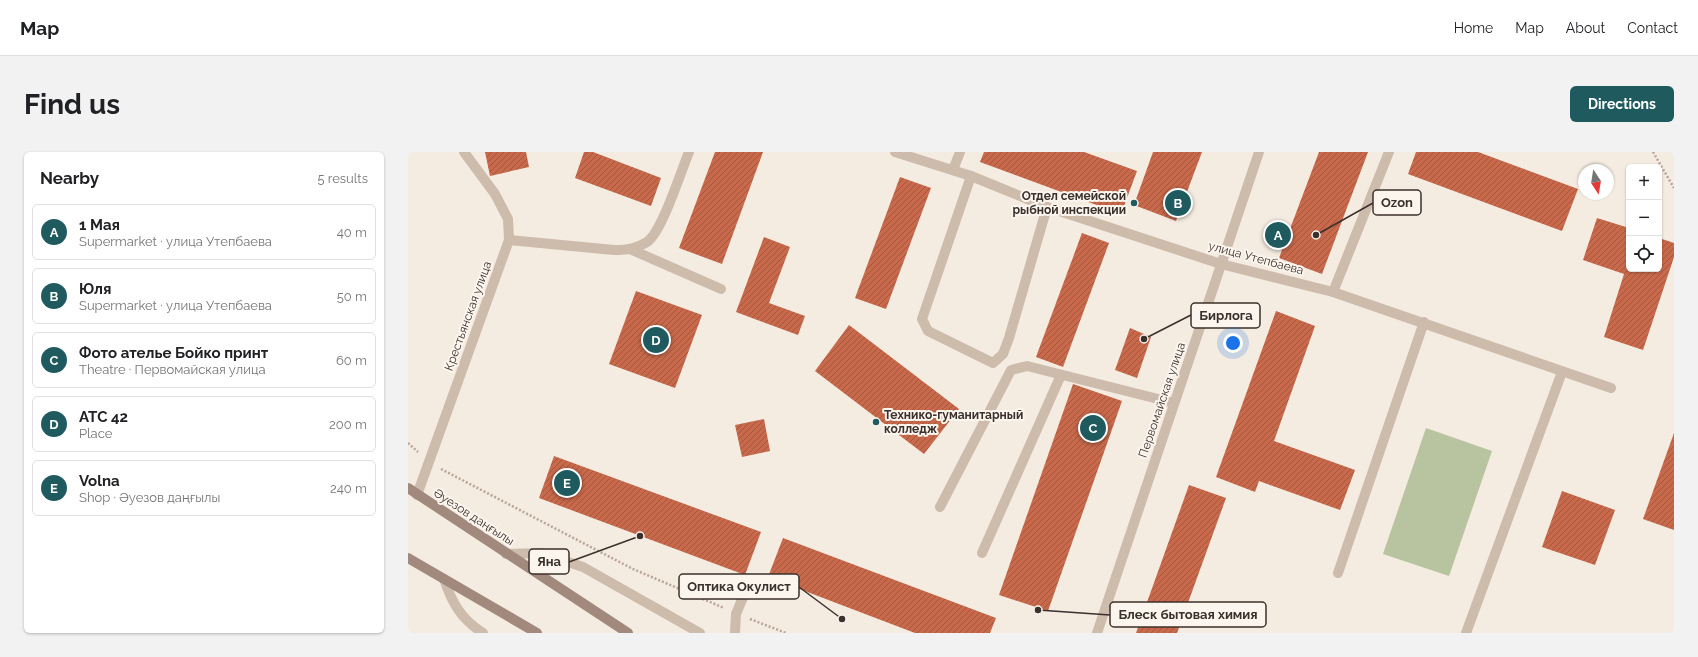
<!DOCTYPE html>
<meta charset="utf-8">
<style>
:root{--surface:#fff;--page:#f2f2f2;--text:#202124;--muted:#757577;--line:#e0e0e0;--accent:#1f5a5e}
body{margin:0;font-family:Raleway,sans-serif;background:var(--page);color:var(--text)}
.controls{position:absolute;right:12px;top:12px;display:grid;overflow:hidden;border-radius:6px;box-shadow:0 1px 3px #0004}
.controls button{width:36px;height:36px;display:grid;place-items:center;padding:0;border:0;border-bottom:1px solid var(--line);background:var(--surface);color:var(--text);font:20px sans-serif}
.compass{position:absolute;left:1170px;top:12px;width:36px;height:36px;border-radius:50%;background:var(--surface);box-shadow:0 1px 3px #0004;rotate:168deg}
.you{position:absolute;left:825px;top:191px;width:14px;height:14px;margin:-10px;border:3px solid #fff;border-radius:50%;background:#1a73e8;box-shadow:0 0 0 6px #1a73e833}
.badge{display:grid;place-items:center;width:26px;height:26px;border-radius:50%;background:var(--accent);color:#fff;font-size:13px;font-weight:700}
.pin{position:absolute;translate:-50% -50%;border:2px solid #fff;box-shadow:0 1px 4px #0006}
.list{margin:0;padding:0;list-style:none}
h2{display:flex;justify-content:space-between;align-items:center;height:52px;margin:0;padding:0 16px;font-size:17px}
h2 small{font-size:13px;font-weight:400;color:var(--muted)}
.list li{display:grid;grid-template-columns:26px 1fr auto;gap:12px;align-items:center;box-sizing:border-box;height:56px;margin:0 8px 8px;padding:0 8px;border:1px solid var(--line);border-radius:6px}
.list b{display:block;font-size:15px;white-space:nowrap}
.list p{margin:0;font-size:13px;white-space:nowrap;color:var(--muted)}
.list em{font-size:13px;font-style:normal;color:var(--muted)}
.icon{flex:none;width:22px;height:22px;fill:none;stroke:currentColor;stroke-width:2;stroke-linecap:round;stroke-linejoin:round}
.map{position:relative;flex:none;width:1266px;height:481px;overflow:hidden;border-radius:6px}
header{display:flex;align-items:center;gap:24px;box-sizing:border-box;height:56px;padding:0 20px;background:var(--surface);border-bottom:1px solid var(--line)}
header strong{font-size:19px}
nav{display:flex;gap:22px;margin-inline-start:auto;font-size:14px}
.intro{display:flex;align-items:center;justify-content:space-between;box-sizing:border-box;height:96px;padding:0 24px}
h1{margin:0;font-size:28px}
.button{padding:10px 18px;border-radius:6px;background:var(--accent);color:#fff;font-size:14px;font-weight:700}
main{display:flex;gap:24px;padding:0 24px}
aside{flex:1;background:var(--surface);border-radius:6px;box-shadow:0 1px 3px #0004}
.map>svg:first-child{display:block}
</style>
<header>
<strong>Map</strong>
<nav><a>Home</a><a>Map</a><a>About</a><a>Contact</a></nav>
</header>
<div class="intro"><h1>Find us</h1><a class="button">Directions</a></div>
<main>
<aside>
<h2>Nearby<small>5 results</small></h2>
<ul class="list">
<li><span class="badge">A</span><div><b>1 Мая</b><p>Supermarket · улица Утепбаева</p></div><em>40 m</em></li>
<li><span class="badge">B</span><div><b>Юля</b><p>Supermarket · улица Утепбаева</p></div><em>50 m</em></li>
<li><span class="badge">C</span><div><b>Фото ателье Бойко принт</b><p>Theatre · Первомайская улица</p></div><em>60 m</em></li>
<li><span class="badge">D</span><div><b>АТС 42</b><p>Place</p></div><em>200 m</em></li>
<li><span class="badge">E</span><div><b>Volna</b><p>Shop · Әуезов даңғылы</p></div><em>240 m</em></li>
</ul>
</aside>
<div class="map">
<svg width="1266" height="481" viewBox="0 0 1266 481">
<defs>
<pattern id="building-hatch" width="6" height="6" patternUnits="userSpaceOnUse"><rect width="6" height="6" fill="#c8694b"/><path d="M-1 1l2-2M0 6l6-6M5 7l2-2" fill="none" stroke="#a4573f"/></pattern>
</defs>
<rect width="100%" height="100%" fill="#f4ebe1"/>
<!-- green -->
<polygon fill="#b8c4a0" points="1018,276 1084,299 1041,424 975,402"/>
<!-- building -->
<g fill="url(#building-hatch)">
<polygon points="77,0 118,0 121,15 82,24"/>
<polygon points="176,0 185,0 253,26 243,54 167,26"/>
<polygon points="307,0 355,0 314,112 271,96"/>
<polygon points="576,0 676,0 729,19 713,62 572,10"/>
<polygon points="745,0 794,0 768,69 726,53"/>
<polygon points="911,0 960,0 914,122 871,106"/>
<polygon points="1008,0 1070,0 1170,37 1154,79 1000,22"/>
<polygon points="492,25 523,36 478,157 447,146"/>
<polygon points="1189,66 1221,76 1221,117 1251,117 1251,86 1266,91 1266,105 1235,198 1196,185 1216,122 1175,108"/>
<polygon points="674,81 701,91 655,215 628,205"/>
<polygon points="356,85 382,95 361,151 397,164 390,183 328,160"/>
<polygon points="228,139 294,163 267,236 201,212"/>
<polygon points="868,159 907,174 866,289 947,318 932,358 851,329 847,340 808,325"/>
<polygon points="441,173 551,257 516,302 407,219"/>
<polygon points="722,176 743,185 729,226 707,218"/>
<polygon points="665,232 714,249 640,459 591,443"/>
<polygon points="356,267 362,299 334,305 327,273"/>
<polygon points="1266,281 1266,378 1235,367"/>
<polygon points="146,304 353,380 337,423 131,346"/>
<polygon points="781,333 818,346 769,481 728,481"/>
<polygon points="1154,339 1207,358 1187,413 1134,395"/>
<polygon points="375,386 588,466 582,481 507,481 360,425"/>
</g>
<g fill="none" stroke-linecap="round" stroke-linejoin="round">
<!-- path -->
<g stroke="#b9a596" stroke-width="2.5" stroke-dasharray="2 2" stroke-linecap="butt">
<polyline points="1245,0 1266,36"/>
<polyline points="0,291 10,300"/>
<polyline points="33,317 225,417 316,456"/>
<polyline points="342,467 378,481"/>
</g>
<!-- service -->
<g stroke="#cdbbac" stroke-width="10">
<polyline points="545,18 552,0"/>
<polyline points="563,24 514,167 520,179 585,211 595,202 601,186 639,55"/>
<path d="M101 88 206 98C219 98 228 97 239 90 254 80 273 19 281 0"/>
<polyline points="224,98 313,137"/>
<polyline points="925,140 981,0"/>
<polyline points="9,343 101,88 100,67 87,42 56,0"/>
<polyline points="532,355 603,218 619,214 766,251"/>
<polyline points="574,401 653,223"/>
<polyline points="98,402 133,401 175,415 292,481"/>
<polyline points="930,421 1016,170"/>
<path d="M36 427C44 451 53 467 75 481"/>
<polyline points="327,481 328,462 341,431"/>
<polyline points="1058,481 1154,220"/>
</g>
<!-- minor -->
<g stroke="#cdbbac" stroke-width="10">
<polyline points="487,0 563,24 639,55 813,112 925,140 1203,236"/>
<polyline points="689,481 851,0"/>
</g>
<!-- secondary -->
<g stroke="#a18a7d" stroke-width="10">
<polyline points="0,336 220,481"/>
<polyline points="0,406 129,481"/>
</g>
</g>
<!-- markers -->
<g fill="#1f5a5e" stroke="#fbf5ee" stroke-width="1.5">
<circle cx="726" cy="51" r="4"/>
<circle cx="468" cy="270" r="4"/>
</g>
<g text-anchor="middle" stroke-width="4" stroke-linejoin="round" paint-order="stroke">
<!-- poi labels -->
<g font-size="12" font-weight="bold" fill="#3b302b" stroke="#fbf5ee" text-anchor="end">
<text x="718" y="48">Отдел семейской<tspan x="718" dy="14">рыбной инспекции</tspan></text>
<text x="476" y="267" text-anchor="start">Технико-гуманитарный<tspan x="476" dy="14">колледж</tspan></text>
</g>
<!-- street labels -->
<g font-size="12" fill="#3b302b" stroke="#fbf5ee">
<text transform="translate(848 106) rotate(15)" y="4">улица Утепбаева</text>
<text transform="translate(60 164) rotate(-70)" y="4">Крестьянская улица</text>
<text transform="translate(754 248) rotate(-71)" y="4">Первомайская улица</text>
<text transform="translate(66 365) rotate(33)" y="4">Әуезов даңғылы</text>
</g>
</g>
<!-- callouts -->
<path fill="none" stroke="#3b302b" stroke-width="1.5" d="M908 83L965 51M736 187L783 163M232 384L161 410M434 467L391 435M630 458L702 463"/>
<g fill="#3b302b" stroke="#fbf5ee" stroke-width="1.5">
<circle cx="908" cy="83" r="4"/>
<circle cx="736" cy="187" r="4"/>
<circle cx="232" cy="384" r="4"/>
<circle cx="434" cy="467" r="4"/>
<circle cx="630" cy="458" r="4"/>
</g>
<g fill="#fbf5ee" stroke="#3b302b" stroke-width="1.5">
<rect x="965" y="38" width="48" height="25" rx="4"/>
<rect x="783" y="151" width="69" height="25" rx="4"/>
<rect x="121" y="397" width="40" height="25" rx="4"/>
<rect x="271" y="422" width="120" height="25" rx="4"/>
<rect x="702" y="450" width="156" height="25" rx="4"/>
</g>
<g font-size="13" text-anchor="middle" font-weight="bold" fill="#3b302b">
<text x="989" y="55">Ozon</text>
<text x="818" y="168">Бирлога</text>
<text x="141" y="414">Яна</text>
<text x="331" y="439">Оптика Окулист</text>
<text x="780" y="467">Блеск бытовая химия</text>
</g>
</svg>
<div class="controls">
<button>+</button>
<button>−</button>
<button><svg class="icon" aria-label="locate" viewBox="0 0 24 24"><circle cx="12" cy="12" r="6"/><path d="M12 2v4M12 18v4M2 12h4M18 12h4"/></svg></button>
</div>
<svg class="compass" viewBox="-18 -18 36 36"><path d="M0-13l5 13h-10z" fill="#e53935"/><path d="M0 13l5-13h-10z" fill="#757577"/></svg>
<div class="you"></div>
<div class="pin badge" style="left:870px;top:83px">A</div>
<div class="pin badge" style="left:770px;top:51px">B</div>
<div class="pin badge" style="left:685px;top:276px">C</div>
<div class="pin badge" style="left:248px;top:188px">D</div>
<div class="pin badge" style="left:159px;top:331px">E</div>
</div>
</main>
